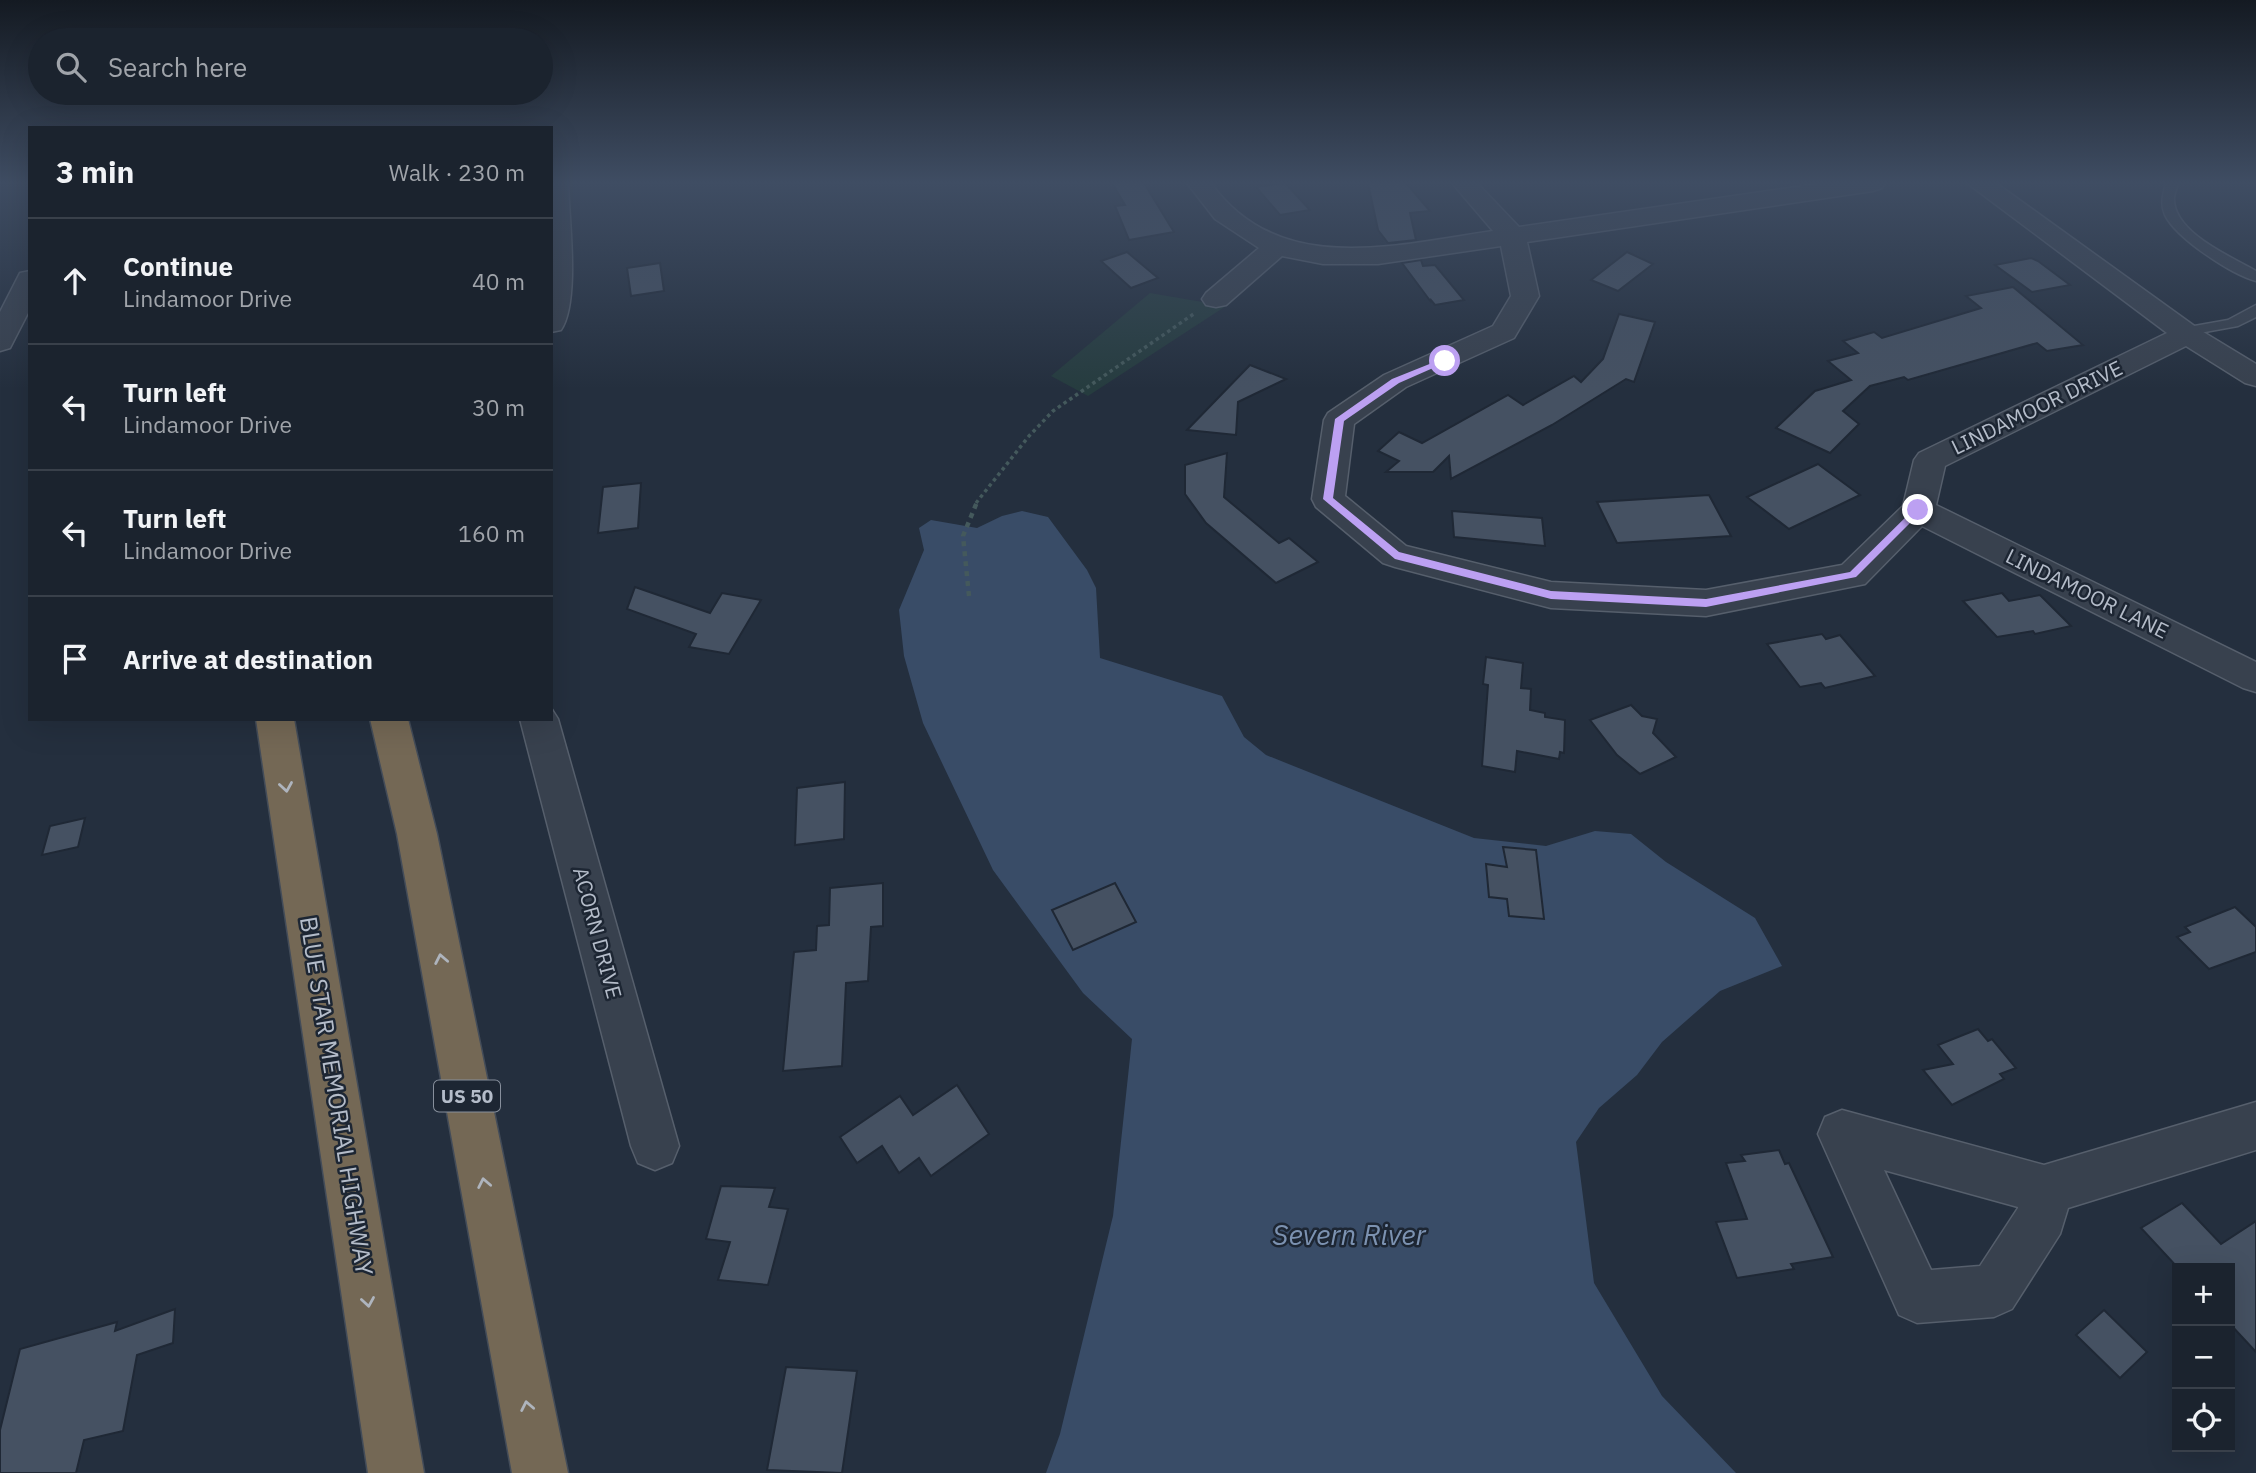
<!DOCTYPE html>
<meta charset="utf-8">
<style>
:root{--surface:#1b232e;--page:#282f3a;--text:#f1f3f6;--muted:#a0a4aa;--line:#39404a}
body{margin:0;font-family:"IBM Plex Sans",sans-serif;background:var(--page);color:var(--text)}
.controls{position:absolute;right:21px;bottom:21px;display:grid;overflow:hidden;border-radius:0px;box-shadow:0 7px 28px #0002}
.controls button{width:63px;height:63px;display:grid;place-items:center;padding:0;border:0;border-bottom:2px solid var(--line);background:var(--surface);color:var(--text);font:35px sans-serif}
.stop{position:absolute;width:21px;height:21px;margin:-16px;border:5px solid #bca0f2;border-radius:50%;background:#fff}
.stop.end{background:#bca0f2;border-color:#fff;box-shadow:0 2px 7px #0008}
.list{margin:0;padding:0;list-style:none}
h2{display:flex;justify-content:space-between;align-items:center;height:91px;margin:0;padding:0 28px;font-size:30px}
h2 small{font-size:23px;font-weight:400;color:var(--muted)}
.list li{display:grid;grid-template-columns:46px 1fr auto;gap:21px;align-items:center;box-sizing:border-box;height:126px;padding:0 28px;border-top:2px solid var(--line)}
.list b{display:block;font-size:26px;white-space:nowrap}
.list p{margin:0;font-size:23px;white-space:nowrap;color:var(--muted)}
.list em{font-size:23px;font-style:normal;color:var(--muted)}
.icon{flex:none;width:38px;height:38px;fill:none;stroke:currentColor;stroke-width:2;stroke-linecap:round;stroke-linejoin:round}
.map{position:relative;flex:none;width:2256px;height:1473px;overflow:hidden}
.search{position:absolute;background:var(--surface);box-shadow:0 7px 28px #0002;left:28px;top:28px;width:525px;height:77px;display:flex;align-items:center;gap:18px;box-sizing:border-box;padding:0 24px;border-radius:38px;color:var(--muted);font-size:26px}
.panel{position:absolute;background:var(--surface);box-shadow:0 7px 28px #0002;left:28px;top:126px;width:525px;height:595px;border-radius:0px}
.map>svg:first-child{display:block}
</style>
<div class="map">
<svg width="2256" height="1473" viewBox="0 0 2256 1473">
<rect width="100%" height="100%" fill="#242f3e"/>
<!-- green -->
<polygon fill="#263c3f" points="1150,293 1226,306 1088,396 1051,376"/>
<!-- water -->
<polygon fill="#394c67" points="1022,511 1048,517 1087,570 1096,588 1100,658 1222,696 1244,737 1266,755 1474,838 1546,846 1595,831 1631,834 1666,862 1755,918 1782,966 1720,991 1662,1042 1637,1075 1599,1108 1576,1142 1594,1283 1662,1396 1736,1473 1046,1473 1060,1434 1113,1216 1132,1039 1083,993 993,870 923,723 904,656 899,610 924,550 919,528 931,520 977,528 1002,516"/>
<!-- building -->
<g fill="#455162" stroke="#1f2835" stroke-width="2">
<polygon points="1112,183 1144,183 1174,232 1129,240 1115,206 1125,205"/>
<polygon points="1285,183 1310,210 1280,215 1256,187"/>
<polygon points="1368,183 1406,183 1430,211 1410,213 1416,240 1388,243 1378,230"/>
<polygon points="1127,252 1158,278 1131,288 1101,261"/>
<polygon points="1627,252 1653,264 1618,291 1591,280"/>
<polygon points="2031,258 2038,261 2070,285 2032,292 1995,265"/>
<polygon points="1421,260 1423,266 1435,265 1464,300 1435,305 1430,299 1431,302 1402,263"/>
<polygon points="660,263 664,291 631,296 627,268"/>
<polygon points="2013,287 2083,345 2047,351 2037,343 1908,380 1904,377 1870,386 1843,411 1859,424 1830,453 1776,428 1815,391 1851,380 1828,361 1858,353 1843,341 1874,332 1882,338 1981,308 1966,296"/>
<polygon points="1619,314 1655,322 1634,382 1626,379 1552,425 1451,479 1449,456 1433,472 1386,472 1399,461 1378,451 1399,432 1422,443 1508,395 1523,405 1574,376 1581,382 1603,359"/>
<polygon points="1250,365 1286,379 1238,402 1236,435 1187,430"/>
<polygon points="1227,453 1224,497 1279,543 1289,538 1318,562 1276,583 1206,523 1185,494 1185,465"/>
<polygon points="1818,464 1860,495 1789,529 1747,497"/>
<polygon points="641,483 638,528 598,533 603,487"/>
<polygon points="1709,495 1731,536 1617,543 1597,502"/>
<polygon points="1452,511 1542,518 1545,546 1454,537"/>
<polygon points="635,587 710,613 722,593 761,600 729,654 689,647 696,634 627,609"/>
<polygon points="2002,593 2009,601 2040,595 2071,626 2035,634 2033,631 1997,637 1963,601"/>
<polygon points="1822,634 1826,639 1840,635 1875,676 1825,688 1821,683 1800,687 1767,644"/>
<polygon points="1486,657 1523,663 1521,688 1531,689 1530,710 1545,713 1545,717 1565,720 1564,753 1560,752 1559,759 1517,751 1515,772 1482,766 1488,685 1483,684"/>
<polygon points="1631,705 1642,716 1657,719 1653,733 1676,757 1640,774 1617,755 1590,720"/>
<polygon points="845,782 844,839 795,845 797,788"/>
<polygon points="85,818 78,847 42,855 50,826"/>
<polygon points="1503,847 1536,850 1544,919 1509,916 1507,899 1489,897 1486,864 1507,867"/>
<polygon points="883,883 883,926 871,927 868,981 846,983 842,1066 783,1071 794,952 816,950 817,926 829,925 830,888"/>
<polygon points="1115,883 1136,922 1073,950 1052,910"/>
<polygon points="2235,907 2256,927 2256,952 2209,969 2177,937 2190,932 2185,927"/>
<polygon points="1978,1029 1988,1041 1992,1039 2016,1068 2000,1074 2004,1079 1952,1105 1923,1070 1953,1064 1938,1045"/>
<polygon points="957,1085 989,1134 931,1176 919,1158 899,1173 882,1146 857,1163 840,1137 900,1096 913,1115"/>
<polygon points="1779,1150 1785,1164 1789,1163 1833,1257 1791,1264 1794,1269 1737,1278 1716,1222 1747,1219 1726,1163 1745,1161 1741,1155"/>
<polygon points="721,1186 775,1188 769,1207 788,1209 768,1285 718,1280 730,1242 706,1239"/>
<polygon points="2182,1203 2221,1244 2256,1221 2256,1352 2230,1324 2230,1268 2178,1268 2141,1228"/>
<polygon points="175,1309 173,1343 137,1355 123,1431 84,1440 76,1473 0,1473 0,1430 20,1349 117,1322 115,1331"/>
<polygon points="2104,1310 2147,1352 2120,1378 2076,1335"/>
<polygon points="786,1367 857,1371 842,1473 767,1470"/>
</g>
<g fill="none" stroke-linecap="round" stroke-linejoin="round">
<!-- lane casing -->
<g stroke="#565f6c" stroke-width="3">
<g id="lane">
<path d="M2166 183H2178C2177 188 2174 194 2174 199 2174 233 2232 257 2256 271V281C2232 275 2176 238 2165 215 2160 204 2163 194 2166 183Z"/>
<polygon points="2256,305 2256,317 2238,326 2183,336 2176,332 2183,328 2228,320"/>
</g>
</g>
<!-- street casing -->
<g stroke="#565f6c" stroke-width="3">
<g id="street">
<path d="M551 183H568C569 218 580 302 561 330L551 332Z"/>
<path d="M1187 183H1211C1279 278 1395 245 1493 231L1452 183H1477L1519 227 1824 183H1885L1882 188 1873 191 1527 242 1539 296 1514 338 1406 387 1354 424 1345 496 1406 546 1551 582 1706 590 1842 565 1903 506 1914 460 1919 453 2167 333 1967 183H1996L2200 330 2256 364V386L2245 383 2186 346 1945 466 1936 505 2256 662V692L2243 688 1922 526 1865 584 1706 616 1551 608 1395 567 1383 563 1316 507 1312 499 1324 420 1328 413 1384 375 1493 326 1511 296 1501 246 1378 264H1323L1282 256 1226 305 1216 307 1206 305 1202 299 1206 293 1259 248 1215 219Z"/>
<polygon points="30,271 30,309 10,348 0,351 0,312 20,273"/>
<polygon points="551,708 558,719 679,1146 672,1163 655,1170 638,1163 631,1146 520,719 551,719"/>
<path d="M2256 1102V1150L2068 1208 2060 1234 2012 1309 1994 1317 1917 1323 1899 1315 1818 1134 1825 1117 1842 1110 2044 1165ZM1884 1170 2018 1207V1208L1980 1266 1931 1270Z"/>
</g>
</g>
<!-- highway casing -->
<g stroke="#434c59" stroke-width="3">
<g id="highway">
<polygon points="256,719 294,719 424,1473 368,1473"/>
<polygon points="370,719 408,719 437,834 568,1473 512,1473 397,834"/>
</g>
</g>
<!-- path-far1 -->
<polyline stroke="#44595c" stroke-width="3.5" stroke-dasharray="3.5 3.5" stroke-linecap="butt" points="976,503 1029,436 1053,411 1195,313"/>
<!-- path -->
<polyline stroke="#44595c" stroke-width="4.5" stroke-dasharray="5 5" stroke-linecap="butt" points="969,596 963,536 977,502"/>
<!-- lane -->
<use href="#lane" fill="#38414e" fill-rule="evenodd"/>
<!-- street -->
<use href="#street" fill="#38414e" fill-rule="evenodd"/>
<!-- highway -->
<use href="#highway" fill="#746855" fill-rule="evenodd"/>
</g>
<!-- one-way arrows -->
<defs><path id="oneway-chevron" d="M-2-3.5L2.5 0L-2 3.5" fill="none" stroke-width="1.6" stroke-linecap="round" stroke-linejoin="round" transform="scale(1.75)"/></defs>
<g stroke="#aeb4bd">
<use href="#oneway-chevron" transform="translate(286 787) rotate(81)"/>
<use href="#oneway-chevron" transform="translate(441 959) rotate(-101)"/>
<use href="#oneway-chevron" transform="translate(484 1183) rotate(-101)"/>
<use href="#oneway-chevron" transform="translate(368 1302) rotate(81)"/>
<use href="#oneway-chevron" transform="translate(527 1406) rotate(-101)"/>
</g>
<!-- sky -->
<linearGradient id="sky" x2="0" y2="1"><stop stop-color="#141a22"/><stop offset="0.47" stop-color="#3f4d63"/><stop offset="1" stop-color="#3f4d63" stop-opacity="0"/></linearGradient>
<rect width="2256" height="389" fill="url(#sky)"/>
<!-- route -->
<polygon fill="#bca0f2" points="1442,359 1449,361 1399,383 1344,421 1333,498 1399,552 1551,591 1706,599 1850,572 1915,508 1923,510 1856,577 1706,607 1551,599 1395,559 1323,499 1335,419 1392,379"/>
<g text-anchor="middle" stroke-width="5" stroke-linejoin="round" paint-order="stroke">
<!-- shield labels -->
<rect fill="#1d2633" stroke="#878f9c" stroke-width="2" x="434" y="1080.5" width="66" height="31" rx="5"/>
<g font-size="19" font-weight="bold" fill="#b4bcc9">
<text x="467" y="1103">US 50</text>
</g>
<!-- street labels -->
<g font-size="21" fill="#b4bcc9" stroke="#1d2633">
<text transform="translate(2037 408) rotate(-26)" y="7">LINDAMOOR DRIVE</text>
<text transform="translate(2087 594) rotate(26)" y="7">LINDAMOOR LANE</text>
<text transform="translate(597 933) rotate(75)" y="7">ACORN DRIVE</text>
</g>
<!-- near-street labels -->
<g font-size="24" fill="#b4bcc9" stroke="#1d2633">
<text transform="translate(336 1096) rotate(81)" y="8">BLUE STAR MEMORIAL HIGHWAY</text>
</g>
<!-- near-water labels -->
<g font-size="28" font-style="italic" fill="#7c92b1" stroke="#1d2633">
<text x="1349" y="1245">Severn River</text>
</g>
</g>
</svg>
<div class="controls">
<button>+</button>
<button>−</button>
<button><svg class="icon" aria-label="locate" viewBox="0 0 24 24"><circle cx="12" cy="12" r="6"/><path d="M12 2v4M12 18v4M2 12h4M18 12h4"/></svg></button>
</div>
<div class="stop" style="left:1445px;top:361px"></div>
<div class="stop end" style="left:1918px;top:510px"></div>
<div class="search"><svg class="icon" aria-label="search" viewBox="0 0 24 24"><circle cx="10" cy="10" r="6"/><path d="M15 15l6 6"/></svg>Search here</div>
<section class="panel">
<h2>3 min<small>Walk · 230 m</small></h2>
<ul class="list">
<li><svg class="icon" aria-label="ahead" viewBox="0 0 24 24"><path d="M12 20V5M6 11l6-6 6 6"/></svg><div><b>Continue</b><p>Lindamoor Drive</p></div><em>40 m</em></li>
<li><svg class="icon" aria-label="left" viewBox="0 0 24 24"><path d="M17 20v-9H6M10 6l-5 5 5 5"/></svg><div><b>Turn left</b><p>Lindamoor Drive</p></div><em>30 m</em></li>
<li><svg class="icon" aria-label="left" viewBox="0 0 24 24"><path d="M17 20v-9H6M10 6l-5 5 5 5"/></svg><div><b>Turn left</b><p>Lindamoor Drive</p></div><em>160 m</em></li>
<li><svg class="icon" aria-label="arrive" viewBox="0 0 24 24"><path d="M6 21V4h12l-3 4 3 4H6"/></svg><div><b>Arrive at destination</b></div></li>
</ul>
</section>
</div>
